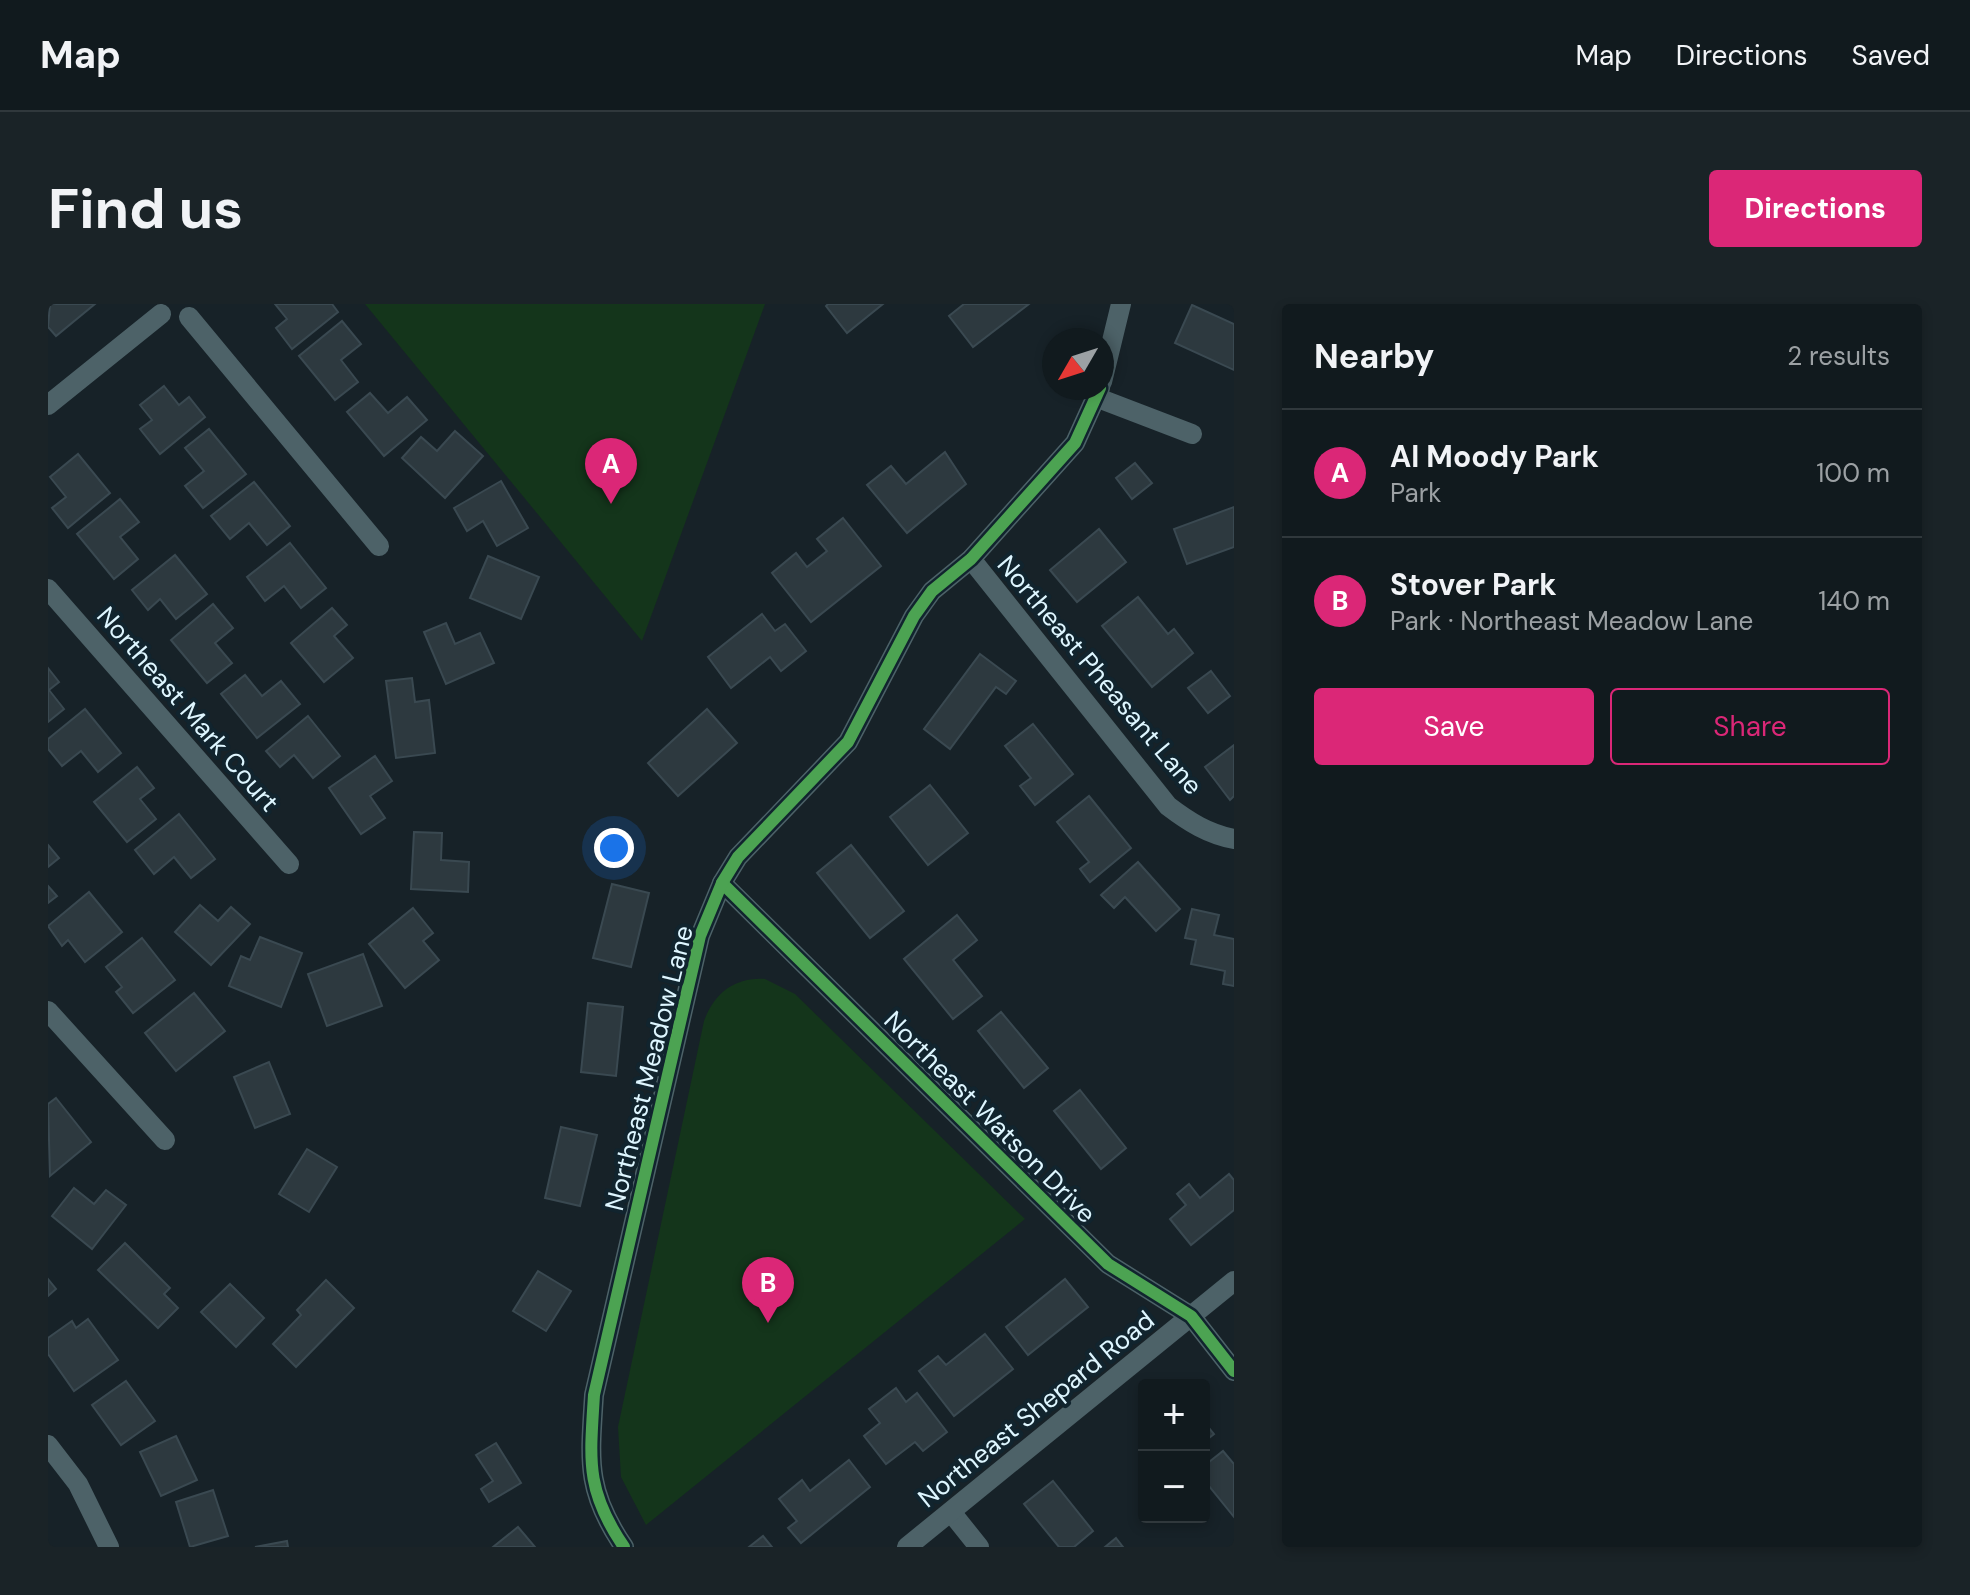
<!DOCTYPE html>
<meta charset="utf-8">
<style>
:root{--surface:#111a1e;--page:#1a2327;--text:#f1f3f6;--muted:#9ca1a4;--line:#30383c;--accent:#db2777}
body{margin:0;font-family:"DM Sans",sans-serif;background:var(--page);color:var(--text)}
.controls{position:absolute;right:24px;bottom:24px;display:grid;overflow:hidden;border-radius:8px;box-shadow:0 4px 12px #0003}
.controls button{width:72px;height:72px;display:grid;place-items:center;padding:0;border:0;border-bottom:2px solid var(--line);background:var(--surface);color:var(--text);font:40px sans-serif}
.compass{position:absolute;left:994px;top:24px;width:72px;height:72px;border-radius:50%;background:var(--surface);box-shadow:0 4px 12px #0003;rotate:231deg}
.you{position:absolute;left:566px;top:544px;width:28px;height:28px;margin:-20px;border:6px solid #fff;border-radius:50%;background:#1a73e8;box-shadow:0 0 0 12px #1a73e833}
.badge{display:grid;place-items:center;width:52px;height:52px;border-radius:50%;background:var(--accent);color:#fff;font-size:26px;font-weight:700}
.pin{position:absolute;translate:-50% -66px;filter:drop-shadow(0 2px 4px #0008)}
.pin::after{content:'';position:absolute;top:42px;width:28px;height:24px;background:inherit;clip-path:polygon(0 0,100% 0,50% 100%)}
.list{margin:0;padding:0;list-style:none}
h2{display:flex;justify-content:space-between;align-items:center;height:104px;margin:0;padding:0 32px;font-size:34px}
h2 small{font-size:26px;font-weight:400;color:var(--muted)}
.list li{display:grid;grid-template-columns:52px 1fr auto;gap:24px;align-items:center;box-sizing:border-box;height:128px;padding:0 32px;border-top:2px solid var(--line)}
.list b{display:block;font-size:30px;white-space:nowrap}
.list p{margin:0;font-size:26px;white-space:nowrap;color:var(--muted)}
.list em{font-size:26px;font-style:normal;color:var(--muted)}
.actions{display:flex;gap:16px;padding:24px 32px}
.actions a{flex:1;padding:18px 0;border:2px solid var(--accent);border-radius:8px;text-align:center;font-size:28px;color:var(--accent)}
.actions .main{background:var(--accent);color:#fff}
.map{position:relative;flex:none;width:1186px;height:1243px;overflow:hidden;border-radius:8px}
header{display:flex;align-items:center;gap:48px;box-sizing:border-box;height:112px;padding:0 40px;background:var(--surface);border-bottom:2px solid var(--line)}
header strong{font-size:38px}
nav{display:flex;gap:44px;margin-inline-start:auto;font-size:28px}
.intro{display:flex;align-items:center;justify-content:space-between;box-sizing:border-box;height:192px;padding:0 48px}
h1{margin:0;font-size:56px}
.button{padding:20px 36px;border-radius:8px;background:var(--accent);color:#fff;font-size:28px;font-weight:700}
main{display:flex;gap:48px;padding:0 48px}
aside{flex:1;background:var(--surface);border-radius:8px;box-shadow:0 4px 12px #0003}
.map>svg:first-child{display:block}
</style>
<header>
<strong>Map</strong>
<nav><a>Map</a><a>Directions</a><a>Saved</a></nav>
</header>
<div class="intro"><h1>Find us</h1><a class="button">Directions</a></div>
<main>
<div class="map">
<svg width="1186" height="1243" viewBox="0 0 1186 1243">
<rect width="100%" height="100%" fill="#172228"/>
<!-- green -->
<g fill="#14351b">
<polygon points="317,0 717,0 594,337"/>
<path d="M717 675 747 690 977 915 598 1221 573 1173 570 1123 656 717C666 689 687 673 717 675Z"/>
</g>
<!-- building -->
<g fill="#2d393f" stroke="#3a4951" stroke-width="2">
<polygon points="2,0 47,0 8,32 0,23"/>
<polygon points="227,0 284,0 290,8 244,45 228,24 239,15"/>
<polygon points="780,0 835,0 799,29 778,2"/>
<polygon points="916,0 981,0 925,43 901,12"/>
<polygon points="1144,1 1186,20 1186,66 1127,39"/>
<polygon points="294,17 313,40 293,56 310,78 287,96 251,52"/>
<polygon points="116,82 131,101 141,93 157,113 112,150 92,125 104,116 92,101"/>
<polygon points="322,89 340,109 359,93 379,116 336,152 299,108"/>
<polygon points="161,125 198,170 155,204 137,182 156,167 137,144"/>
<polygon points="407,127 435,152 397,194 354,154 373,133 389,147"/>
<polygon points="897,148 918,180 859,229 819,181 843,162 858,180"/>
<polygon points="30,150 62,189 20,224 4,204 18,193 2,173"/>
<polygon points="1087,159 1104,179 1084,195 1068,174"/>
<polygon points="453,177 480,224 449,242 435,217 419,227 406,204"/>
<polygon points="206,178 242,222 219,241 201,219 182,235 163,212"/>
<polygon points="72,195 91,218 72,233 90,255 66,275 29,230"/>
<polygon points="1186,203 1186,243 1139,260 1126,225"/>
<polygon points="795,214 833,262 763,318 724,269 748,249 759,263 779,247 769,235"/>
<polygon points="1051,225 1078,258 1029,298 1002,266"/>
<polygon points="242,239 278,284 253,304 236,282 217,297 199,273"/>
<polygon points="127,251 159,290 128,315 112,295 100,306 84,286"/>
<polygon points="440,252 491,273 473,315 422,294"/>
<polygon points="1090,293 1120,330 1126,325 1145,349 1104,383 1054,322"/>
<polygon points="165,300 185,324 167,339 184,359 159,379 123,336"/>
<polygon points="284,304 299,321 286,332 305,354 276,378 243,339"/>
<polygon points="714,310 727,327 737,320 758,347 733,367 722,353 683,384 660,353"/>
<polygon points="398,319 407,340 432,329 446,359 398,380 376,328"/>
<polygon points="932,350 968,377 958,390 948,383 902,445 876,425"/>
<polygon points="0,364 11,378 1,386 16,405 0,418"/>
<polygon points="1163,367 1182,392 1160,409 1140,384"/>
<polygon points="197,371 214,392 233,377 252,400 209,434 173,390"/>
<polygon points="364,374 367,398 381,396 387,449 348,454 338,377"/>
<polygon points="37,405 73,449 50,468 33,447 14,462 0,445 0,435"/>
<polygon points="659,405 689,439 630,492 600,459"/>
<polygon points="260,412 292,452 265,474 246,451 232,463 218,447"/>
<polygon points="985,420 1025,470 987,501 972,482 983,474 957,442"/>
<polygon points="1186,441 1186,492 1182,496 1157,463"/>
<polygon points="327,452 344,477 322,492 337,514 313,530 281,484"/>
<polygon points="89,463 106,484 92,495 108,515 79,538 46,498"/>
<polygon points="882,481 920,529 880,561 842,513"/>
<polygon points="1041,492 1083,544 1042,578 1032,565 1041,558 1009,518"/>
<polygon points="131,510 167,555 143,574 126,553 106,570 87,546"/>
<polygon points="366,528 394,529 393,556 421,558 420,588 363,585"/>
<polygon points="0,541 11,554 0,563"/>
<polygon points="803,541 856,607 822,634 769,569"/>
<polygon points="1090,558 1132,605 1108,627 1077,593 1066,604 1053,591"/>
<polygon points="564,580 601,589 583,663 545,654"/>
<polygon points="0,582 9,592 0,599"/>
<polygon points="41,588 74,628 37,658 20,636 14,642 0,622"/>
<polygon points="152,601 170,617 183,603 202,620 163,661 127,628"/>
<polygon points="365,604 385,629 375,637 391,656 357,684 321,640"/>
<polygon points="1144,605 1171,611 1166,631 1186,635 1186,682 1175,680 1177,667 1143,660 1148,636 1137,634"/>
<polygon points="909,611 929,636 905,656 934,692 905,715 856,655"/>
<polygon points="212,633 254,649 233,703 181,682 193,652 202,656"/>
<polygon points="94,634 127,676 85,709 68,688 74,683 58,663"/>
<polygon points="315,650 334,702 279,722 260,670"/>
<polygon points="146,689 177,727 128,767 97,729"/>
<polygon points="540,699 575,703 568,772 533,768"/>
<polygon points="953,708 1000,764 976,784 930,727"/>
<polygon points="221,758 242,810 207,824 186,773"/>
<polygon points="1032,786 1078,844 1053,865 1006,807"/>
<polygon points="8,794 43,838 2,872 0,800"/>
<polygon points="513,823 549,831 532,902 497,894"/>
<polygon points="259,845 289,863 261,908 231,890"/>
<polygon points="1181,870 1186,876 1186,906 1143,941 1122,915 1138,901 1129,890 1141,880 1152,894"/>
<polygon points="26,884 46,900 58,886 78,901 44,945 4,912"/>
<polygon points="77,939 122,984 116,990 130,1004 110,1024 50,966"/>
<polygon points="490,967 523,987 498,1027 465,1007"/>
<polygon points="0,975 8,985 0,992"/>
<polygon points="1017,975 1040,1003 980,1051 958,1023"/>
<polygon points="278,976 306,1004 248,1063 225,1040 253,1011 249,1006"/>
<polygon points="182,980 216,1014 188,1043 153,1008"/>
<polygon points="40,1015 70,1056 26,1087 0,1050 0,1034 24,1017 28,1024"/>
<polygon points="937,1030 965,1065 906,1112 871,1067 890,1052 898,1061"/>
<polygon points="78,1077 107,1117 73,1141 44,1101"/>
<polygon points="848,1084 858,1098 869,1089 899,1128 875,1147 867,1138 838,1160 816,1132 832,1119 821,1105"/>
<polygon points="1156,1118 1166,1130 1156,1138"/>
<polygon points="128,1132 149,1176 113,1192 92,1148"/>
<polygon points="448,1139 473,1179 441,1198 433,1185 445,1177 428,1151"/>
<polygon points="1175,1147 1186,1160 1186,1213 1156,1176 1156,1162"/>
<polygon points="801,1156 822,1183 753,1239 740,1224 749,1217 731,1195 754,1176 762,1187"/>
<polygon points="1005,1177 1045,1227 1026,1243 1011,1243 976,1200"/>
<polygon points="165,1186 180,1232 142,1243 128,1198"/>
<polygon points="470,1223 487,1243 445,1243"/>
<polygon points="715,1232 724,1243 701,1243"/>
<polygon points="1068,1234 1075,1243 1057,1243"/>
<polygon points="239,1237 240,1243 207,1243"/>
</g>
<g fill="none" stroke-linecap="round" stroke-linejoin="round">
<!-- minor -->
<g stroke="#4d6268" stroke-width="20">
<polyline points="141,13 331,242"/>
<polyline points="1054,78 1073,0"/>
<polyline points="1050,94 1144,130"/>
<polyline points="0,101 113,10"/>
<path d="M923 255 1120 502C1141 518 1160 530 1186 535"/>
<polyline points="0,285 241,560"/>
<polyline points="674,579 1060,960 1143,1012 1186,1067"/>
<polyline points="0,707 117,836"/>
<polyline points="0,1141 30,1180 61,1243"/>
<polyline points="903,1208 931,1243"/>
<path d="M576 1243C537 1186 542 1156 546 1091L652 632 674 579 690 553 800 438 866 312 884 287 923 255 1027 139 1052 84"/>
<polyline points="859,1243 1186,977"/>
</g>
<!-- cycleway casing -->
<g stroke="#11242e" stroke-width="17">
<g id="cycleway">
<polyline points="674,579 1060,960 1143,1012 1186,1067"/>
<path d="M576 1243C537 1186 542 1156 546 1091L652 632 674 579 690 553 800 438 866 312 884 287 923 255 1027 139 1052 84"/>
</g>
</g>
<!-- cycleway -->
<use href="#cycleway" stroke="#4ca352" stroke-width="12"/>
</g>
<g text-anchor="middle" stroke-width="8" stroke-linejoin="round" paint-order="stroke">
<!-- street labels -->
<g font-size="26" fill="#def6ff" stroke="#11242e">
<text transform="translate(1052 371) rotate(50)" y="9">Northeast Pheasant Lane</text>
<text transform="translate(140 405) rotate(49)" y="9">Northeast Mark Court</text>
<text transform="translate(601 764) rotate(-76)" y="9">Northeast Meadow Lane</text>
<text transform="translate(942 813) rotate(45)" y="9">Northeast Watson Drive</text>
<text transform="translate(988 1105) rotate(-39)" y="9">Northeast Shepard Road</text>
</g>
</g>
</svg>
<div class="controls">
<button>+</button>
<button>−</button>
</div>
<svg class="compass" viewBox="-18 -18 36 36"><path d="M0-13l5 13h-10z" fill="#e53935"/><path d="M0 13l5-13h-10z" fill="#9ca1a4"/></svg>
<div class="you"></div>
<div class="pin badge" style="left:563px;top:200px">A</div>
<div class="pin badge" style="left:720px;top:1019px">B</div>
</div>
<aside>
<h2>Nearby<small>2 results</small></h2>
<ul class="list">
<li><span class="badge">A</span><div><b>Al Moody Park</b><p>Park</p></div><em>100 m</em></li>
<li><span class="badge">B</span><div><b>Stover Park</b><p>Park · Northeast Meadow Lane</p></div><em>140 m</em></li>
</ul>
<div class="actions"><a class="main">Save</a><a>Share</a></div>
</aside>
</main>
